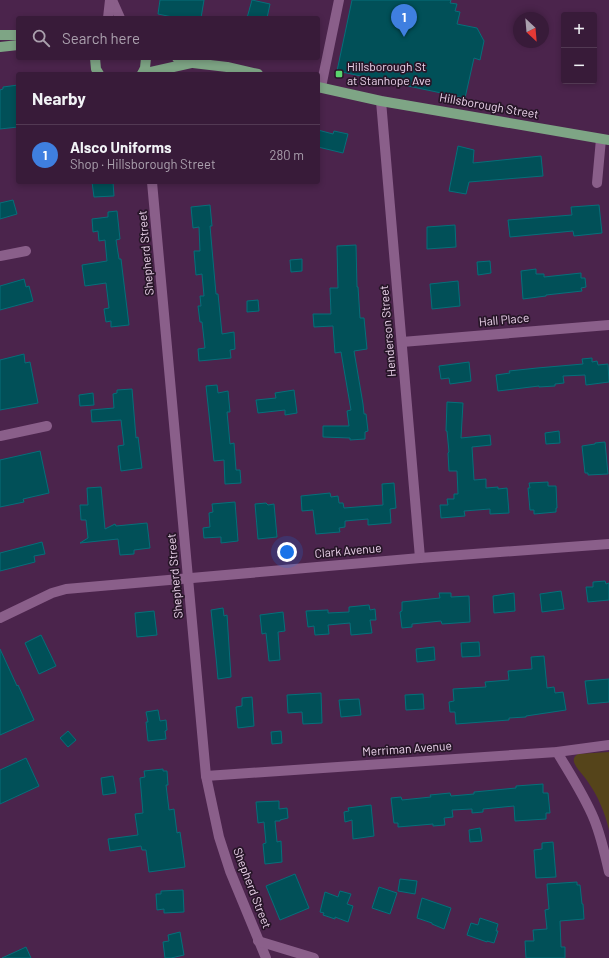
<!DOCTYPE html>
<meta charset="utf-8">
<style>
:root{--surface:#381b39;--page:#432844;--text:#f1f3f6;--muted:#aba1ae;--line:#523953;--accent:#5bd56e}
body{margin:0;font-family:Barlow,sans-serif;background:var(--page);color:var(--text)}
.controls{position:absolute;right:12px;top:12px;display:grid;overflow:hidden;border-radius:4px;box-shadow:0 2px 6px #0003}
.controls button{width:36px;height:36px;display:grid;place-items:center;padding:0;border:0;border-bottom:1px solid var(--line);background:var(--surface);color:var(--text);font:20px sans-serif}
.compass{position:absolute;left:513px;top:12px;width:36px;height:36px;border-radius:50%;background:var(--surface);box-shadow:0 2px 6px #0003;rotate:154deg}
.you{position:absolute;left:287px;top:552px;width:14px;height:14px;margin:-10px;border:3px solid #fff;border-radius:50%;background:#1a73e8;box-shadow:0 0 0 6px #1a73e833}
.badge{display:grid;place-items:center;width:26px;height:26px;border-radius:50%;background:var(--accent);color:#fff;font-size:13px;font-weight:700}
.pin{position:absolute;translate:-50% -33px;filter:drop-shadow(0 1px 2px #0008)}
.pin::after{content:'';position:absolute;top:21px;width:14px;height:12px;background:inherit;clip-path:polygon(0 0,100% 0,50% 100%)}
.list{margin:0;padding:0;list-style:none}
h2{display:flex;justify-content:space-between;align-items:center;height:52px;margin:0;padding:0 16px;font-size:17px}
h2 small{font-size:13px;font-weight:400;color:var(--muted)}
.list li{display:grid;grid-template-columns:26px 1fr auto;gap:12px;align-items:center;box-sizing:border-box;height:60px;padding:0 16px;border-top:1px solid var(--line)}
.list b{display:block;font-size:15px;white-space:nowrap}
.list p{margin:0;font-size:13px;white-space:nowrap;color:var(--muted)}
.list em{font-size:13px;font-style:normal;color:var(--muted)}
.icon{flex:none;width:22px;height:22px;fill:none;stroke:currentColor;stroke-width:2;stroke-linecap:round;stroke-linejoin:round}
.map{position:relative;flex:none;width:609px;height:958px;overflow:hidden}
.search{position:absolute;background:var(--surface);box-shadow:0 2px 6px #0003;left:16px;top:16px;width:304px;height:44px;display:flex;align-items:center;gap:10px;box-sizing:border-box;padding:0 14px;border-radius:4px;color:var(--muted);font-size:15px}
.panel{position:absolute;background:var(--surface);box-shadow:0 2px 6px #0003;left:16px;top:72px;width:304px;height:112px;border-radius:4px}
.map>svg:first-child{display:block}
</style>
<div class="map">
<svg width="609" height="958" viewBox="0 0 609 958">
<rect width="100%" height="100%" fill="#4b244c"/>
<!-- green -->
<path fill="#55441a" d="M609 752V830C605 813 598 796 588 782 584 775 576 769 574 762 573 758 575 756 578 754Z"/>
<!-- building -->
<g fill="#015058" stroke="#066f7a">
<polygon points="160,0 204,0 201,18 177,18 158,14"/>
<polygon points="252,0 270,4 267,18 247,18"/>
<polygon points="352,0 451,0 450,3 457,4 455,11 460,12 457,24 477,28 484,41 480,60 474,58 465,98 337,71"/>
<polygon points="18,85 18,127 0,129 0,90 3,89 3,87"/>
<polygon points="318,130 333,134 334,131 348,134 343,153 318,147"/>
<polygon points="458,146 474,150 473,163 541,156 543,176 469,182 466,194 449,191"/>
<polygon points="92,182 113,182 114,196 94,197"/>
<polygon points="13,200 17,214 0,219 0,203"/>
<polygon points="210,205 212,226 210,226 216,294 218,294 222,334 234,332 235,349 230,350 231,358 199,361 198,349 205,348 202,322 200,322 198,306 201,306 200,296 204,296 202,274 196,275 194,251 200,251 199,227 193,228 191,207"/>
<polygon points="599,205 602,233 574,236 573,231 510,237 508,220 572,215 571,207"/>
<polygon points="117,211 120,239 116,240 119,259 121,259 129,325 111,327 111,321 106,322 104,309 109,308 106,283 85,286 82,265 107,261 105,240 99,241 98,231 93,232 92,219 108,217 108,212"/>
<polygon points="455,225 456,247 427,249 427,227"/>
<polygon points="356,245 357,287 358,287 360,318 364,318 367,349 354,351 363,404 364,414 366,414 368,431 365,432 365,439 350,440 350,438 323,437 323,426 349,426 347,411 351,410 341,352 335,353 333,326 314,327 313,314 331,314 330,288 338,288 337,246"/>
<polygon points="302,259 302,271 291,272 290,260"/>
<polygon points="490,261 491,273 478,275 477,262"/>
<polygon points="536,269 536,274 544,274 544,277 581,273 581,278 585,278 586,287 581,288 582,291 546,295 546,296 523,299 521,271"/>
<polygon points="24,279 26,287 29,286 33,301 0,310 0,286"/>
<polygon points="458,281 460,306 432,309 430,284"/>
<polygon points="258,300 259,311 247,312 247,301"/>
<polygon points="24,354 25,363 30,362 38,403 0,410 0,360"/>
<polygon points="592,358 592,362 597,361 598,365 608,364 609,382 586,385 585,375 563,376 564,383 555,384 555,386 539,387 539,386 498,391 496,375 510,373 509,371 537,368 583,364 582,359"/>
<polygon points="469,362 471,381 450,384 449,378 441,379 439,366"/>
<polygon points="217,385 218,393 228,391 230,412 227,412 230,444 234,443 236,470 240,470 241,483 225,484 224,460 214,461 206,386"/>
<polygon points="132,389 136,438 138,437 142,468 121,471 118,446 124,445 121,420 92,422 91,410 114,408 113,394 117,393 117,390"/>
<polygon points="294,390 297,413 285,415 285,410 258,413 256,400 276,398 275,393"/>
<polygon points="93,393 94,405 80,406 79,395"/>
<polygon points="447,402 463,403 461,438 490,435 491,445 472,447 474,480 486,479 486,488 498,487 498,489 507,488 509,513 490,514 490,509 464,511 465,516 441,518 440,505 448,505 447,499 454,499 454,494 458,494 457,471 449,471 448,453 449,452 447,431 446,431"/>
<polygon points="559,431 560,443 546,444 545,433"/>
<polygon points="605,442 608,474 588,475 588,473 585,473 582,446 595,444 595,443"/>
<polygon points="40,451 49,493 23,499 24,502 0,507 0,460"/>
<polygon points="548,482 548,486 556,486 557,508 556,508 556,512 534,514 534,510 530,510 528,488 530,488 529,483"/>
<polygon points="394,483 396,508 390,509 391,523 368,525 368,519 345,521 345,527 339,528 340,532 316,534 313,510 302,511 301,496 330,493 331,497 338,496 339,503 343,503 344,508 383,505 382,484"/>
<polygon points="101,487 105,529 115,524 116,526 147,523 150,548 134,550 134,554 120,555 118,539 80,543 88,538 86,520 81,520 80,505 88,505 87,488"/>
<polygon points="235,502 238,541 221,543 221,537 204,538 203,528 210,527 209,513 213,512 212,504"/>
<polygon points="266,503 268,505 274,504 277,537 258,539 255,504"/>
<polygon points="42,542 45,554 34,556 35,562 0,571 0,553"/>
<polygon points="605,581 606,584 609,583 609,600 588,602 586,587 593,587 593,582"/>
<polygon points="561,591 564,609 542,612 540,594"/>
<polygon points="439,593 451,593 451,597 469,596 470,622 442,624 441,621 412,624 412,627 402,628 400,612 402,611 402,602 440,598"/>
<polygon points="514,593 515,611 494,613 493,596"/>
<polygon points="369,605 370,610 375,609 376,620 370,620 372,633 351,635 350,623 328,625 329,634 315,635 314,626 308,627 306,611 328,610 328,613 349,612 349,607"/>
<polygon points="223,608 224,616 227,615 231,677 218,679 216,657 211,610"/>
<polygon points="154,611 157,635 137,637 135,613"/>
<polygon points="283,612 285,631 278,632 280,660 269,661 266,633 262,634 260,615"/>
<polygon points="41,635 56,666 39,674 25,643"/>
<polygon points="479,642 480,656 462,657 461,643"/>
<polygon points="434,647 435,660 417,662 416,649"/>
<polygon points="0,649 17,686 18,685 34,720 0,735"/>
<polygon points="544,656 547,688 554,687 555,693 563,692 566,710 526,716 526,717 509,718 509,720 456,724 455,712 450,712 449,702 454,701 453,689 486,687 485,682 509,680 508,671 532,669 531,657"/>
<polygon points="609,679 609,702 588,704 585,681"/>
<polygon points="321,693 322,723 303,724 302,712 288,713 287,695"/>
<polygon points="423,694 424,709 406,710 405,695"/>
<polygon points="252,697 254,726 238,728 236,707 242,706 242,698"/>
<polygon points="359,699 361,715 341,717 339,700"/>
<polygon points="158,710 160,721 166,720 167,730 165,731 166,739 148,741 146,722 148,722 146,712"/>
<polygon points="68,731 76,740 68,747 60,738"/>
<polygon points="281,731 282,743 272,744 271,732"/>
<polygon points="26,758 39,786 0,804 0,770"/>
<polygon points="163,769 163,771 167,771 168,785 166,785 169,810 174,809 177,833 180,832 185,867 149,872 146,850 142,850 141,846 110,851 108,839 138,835 135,814 143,813 140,778 145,777 144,771"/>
<polygon points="113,776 116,793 103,795 101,778"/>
<polygon points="543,784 543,793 548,793 550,813 546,813 546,819 515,821 514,806 483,809 483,812 472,813 472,809 452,810 453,817 444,818 445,825 433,826 433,824 398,827 398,823 394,823 391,798 401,797 402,800 431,797 430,795 450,793 451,796 474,794 474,792 516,788 516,786"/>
<polygon points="279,801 279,809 287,808 288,818 280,820 280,821 275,821 277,842 281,841 282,862 265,864 263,844 266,843 264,822 258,823 256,802"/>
<polygon points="371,805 374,836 353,839 352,820 345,822 344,812 349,811 348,808"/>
<polygon points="480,828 482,841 470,842 469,830"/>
<polygon points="553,842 556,877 536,878 534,850 542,849 542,843"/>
<polygon points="295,874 309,908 280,920 266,886"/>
<polygon points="400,879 417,881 415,894 398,891"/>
<polygon points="577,882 577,885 580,885 582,904 583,904 584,919 560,921 561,947 565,947 565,958 526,958 525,941 534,941 533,930 547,929 545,910 549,909 547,884"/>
<polygon points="379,887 397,893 390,914 372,908"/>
<polygon points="183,890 184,912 164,913 164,909 157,910 156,894 161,894 161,891"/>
<polygon points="340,891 351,894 347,904 353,906 348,922 335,917 335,919 323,915 324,913 320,912 325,892 338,897"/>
<polygon points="422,898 451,908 444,929 432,924 432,923 417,918"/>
<polygon points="480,918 498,924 496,931 498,931 494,943 487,941 487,942 467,935 471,923 478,925"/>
<polygon points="180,932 184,955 171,958 165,958 163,942 169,941 168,935"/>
<polygon points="26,947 31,958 2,958"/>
</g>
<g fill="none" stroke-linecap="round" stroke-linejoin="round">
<!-- street -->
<g stroke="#8a5f8a" stroke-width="10">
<polyline points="112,0 120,18"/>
<polyline points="108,18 110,0"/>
<polyline points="321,87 339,0"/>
<polyline points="381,101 420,558"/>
<polyline points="152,182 206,776 219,837 230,871 266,958"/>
<polyline points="597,183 601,139"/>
<polyline points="0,256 26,251"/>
<polyline points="402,342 609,325"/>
<polyline points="0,436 47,426"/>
<polyline points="0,618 52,593 66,589 420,558 609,544"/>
<path d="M557 752C570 774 584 795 594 819 601 836 605 854 609 872"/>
<polyline points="206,776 557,752 609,745"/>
<polyline points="258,941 314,958"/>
</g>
<!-- primary -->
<g stroke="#7ea585" stroke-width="10">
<polyline points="0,35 18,35"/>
<polyline points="0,47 18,45"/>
<polyline points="95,58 96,69 99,74"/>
<polyline points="177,58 193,63 227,67 258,74"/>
<polyline points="142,74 191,63"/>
<polyline points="142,74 145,68 146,58"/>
<polyline points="318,87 381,101 609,140"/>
</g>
</g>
<!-- markers -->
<rect fill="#5bd56e" stroke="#271628" stroke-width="1.5" x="335" y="70" width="8" height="8" rx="2"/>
<g text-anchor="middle" stroke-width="3.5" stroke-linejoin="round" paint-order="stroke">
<!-- poi labels -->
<g font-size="12" fill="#ead2ea" stroke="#271628" text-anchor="start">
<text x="347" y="71">Hillsborough St<tspan x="347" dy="14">at Stanhope Ave</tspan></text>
</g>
<!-- street labels -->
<g font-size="12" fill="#ead2ea" stroke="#271628">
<text transform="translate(489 106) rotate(10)" y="4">Hillsborough Street</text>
<text transform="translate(146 253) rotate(-95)" y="4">Shepherd Street</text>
<text transform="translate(504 320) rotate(-5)" y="4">Hall Place</text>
<text transform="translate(388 331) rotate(-95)" y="4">Henderson Street</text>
<text transform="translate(348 551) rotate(-5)" y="4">Clark Avenue</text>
<text transform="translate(175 576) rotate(-95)" y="4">Shepherd Street</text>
<text transform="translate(407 749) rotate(-4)" y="4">Merriman Avenue</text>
<text transform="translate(252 888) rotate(69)" y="4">Shepherd Street</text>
</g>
</g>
</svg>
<div class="controls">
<button>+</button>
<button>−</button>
</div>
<svg class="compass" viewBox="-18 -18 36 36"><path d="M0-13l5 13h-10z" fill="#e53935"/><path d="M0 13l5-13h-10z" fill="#aba1ae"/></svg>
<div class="you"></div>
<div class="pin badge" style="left:404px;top:37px;background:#3f7fe0">1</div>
<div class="search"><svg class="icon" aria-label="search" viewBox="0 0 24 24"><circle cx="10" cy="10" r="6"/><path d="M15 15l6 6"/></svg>Search here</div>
<section class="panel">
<h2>Nearby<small></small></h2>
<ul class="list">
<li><span class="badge" style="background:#3f7fe0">1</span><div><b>Alsco Uniforms</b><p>Shop · Hillsborough Street</p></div><em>280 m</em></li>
</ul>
</section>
</div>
